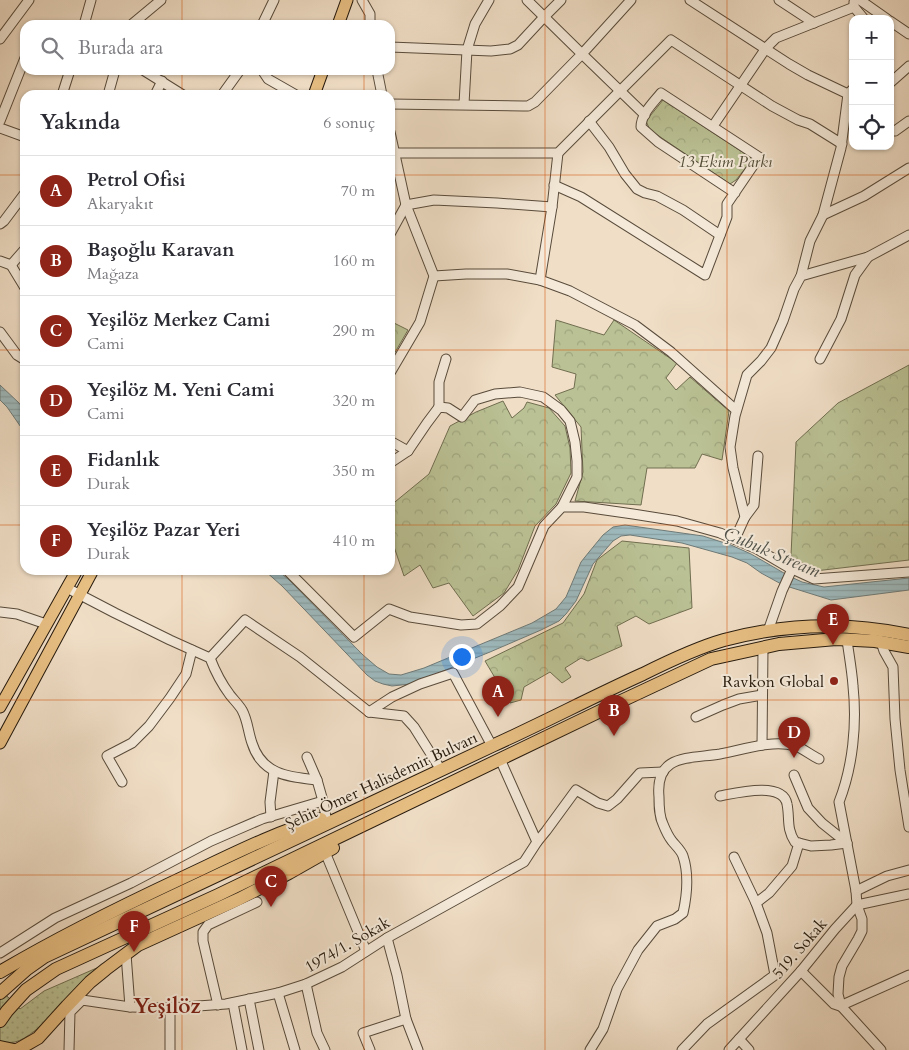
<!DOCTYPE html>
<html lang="tr">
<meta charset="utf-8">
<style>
:root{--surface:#fff;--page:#f2f2f3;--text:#2b2b33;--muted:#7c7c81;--line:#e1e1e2;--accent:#8f2418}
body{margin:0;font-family:Cardo,serif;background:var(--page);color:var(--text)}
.controls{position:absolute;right:15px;top:15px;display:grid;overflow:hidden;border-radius:10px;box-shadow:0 1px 4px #0004}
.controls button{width:45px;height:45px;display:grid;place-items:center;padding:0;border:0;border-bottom:1px solid var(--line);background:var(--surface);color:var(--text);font:25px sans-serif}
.you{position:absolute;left:461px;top:656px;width:18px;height:18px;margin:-12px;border:4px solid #fff;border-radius:50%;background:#1a73e8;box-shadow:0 0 0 8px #1a73e833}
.badge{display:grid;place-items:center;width:32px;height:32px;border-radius:50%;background:var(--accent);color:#fff;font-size:16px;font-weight:700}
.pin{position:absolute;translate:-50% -41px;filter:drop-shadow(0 1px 2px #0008)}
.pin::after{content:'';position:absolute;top:26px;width:18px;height:15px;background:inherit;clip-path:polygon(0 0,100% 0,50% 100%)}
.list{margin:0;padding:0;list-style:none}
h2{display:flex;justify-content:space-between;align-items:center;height:65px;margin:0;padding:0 20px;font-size:21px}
h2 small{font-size:16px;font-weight:400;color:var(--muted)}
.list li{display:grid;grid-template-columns:32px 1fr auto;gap:15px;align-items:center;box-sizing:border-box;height:70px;padding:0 20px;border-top:1px solid var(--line)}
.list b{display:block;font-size:19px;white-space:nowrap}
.list p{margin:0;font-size:16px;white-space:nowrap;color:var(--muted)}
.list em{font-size:16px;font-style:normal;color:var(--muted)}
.icon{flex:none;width:28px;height:28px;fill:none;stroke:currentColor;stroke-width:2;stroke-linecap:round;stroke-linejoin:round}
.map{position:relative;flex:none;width:909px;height:1050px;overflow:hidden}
.search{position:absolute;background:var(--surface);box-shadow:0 1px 4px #0004;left:20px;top:20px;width:375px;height:55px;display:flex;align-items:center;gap:12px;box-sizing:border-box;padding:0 18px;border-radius:15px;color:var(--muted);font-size:19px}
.panel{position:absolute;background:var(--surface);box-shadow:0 1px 4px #0004;left:20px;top:90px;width:375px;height:485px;border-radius:15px}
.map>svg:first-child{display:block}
</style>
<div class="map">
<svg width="909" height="1050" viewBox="0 0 909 1050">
<defs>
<pattern id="grass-dots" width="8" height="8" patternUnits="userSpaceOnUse" patternTransform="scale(1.25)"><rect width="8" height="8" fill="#bac194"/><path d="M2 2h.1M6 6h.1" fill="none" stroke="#a0a57e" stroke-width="1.8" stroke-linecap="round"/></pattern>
<pattern id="forest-crowns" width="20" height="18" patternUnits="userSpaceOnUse" patternTransform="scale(1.25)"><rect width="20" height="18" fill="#bac194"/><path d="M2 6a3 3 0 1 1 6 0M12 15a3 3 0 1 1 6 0" fill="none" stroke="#a0a57e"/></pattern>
<pattern id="water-rules" width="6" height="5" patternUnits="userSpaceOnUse" patternTransform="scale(1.25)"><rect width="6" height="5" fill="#9ebabe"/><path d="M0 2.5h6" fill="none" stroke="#889fa2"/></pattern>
</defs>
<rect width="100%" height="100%" fill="#f0dec6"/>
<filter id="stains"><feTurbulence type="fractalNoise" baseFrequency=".004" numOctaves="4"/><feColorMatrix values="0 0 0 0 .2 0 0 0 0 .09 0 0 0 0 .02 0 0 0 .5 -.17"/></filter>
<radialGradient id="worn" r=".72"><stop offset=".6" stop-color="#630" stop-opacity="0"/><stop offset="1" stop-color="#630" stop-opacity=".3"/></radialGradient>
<!-- grass -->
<path fill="url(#grass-dots)" stroke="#706e50" d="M99 967C82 984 37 1037 15 1042 11 1043 5 1042 0 1042V989L20 1009 44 991Z"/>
<!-- forest -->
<g fill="url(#forest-crowns)" stroke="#706e50">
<polygon points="663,100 753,159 736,180 730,184 650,130 646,121"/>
<polygon points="556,320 604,335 614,320 677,363 666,378 676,390 690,377 729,411 722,460 702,454 695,468 647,468 641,505 575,501 583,472 581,427 555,395 574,388 576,374 552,367"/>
<polygon points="390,321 408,330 390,361"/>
<polygon points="909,365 909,560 815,571 791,556 796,442 838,403"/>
<polygon points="503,401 512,418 524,408 527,402 549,408 565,426 570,448 571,473 556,504 535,526 518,570 504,593 473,616 449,583 433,588 420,565 404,576 390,535 390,506 429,474 450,426 476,412"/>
<polygon points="622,541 689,548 692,608 649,624 636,616 617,626 622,646 588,661 581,658 565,668 571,677 562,683 550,672 524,687 521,700 510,703 485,661 563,623 584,594 597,560"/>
</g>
<!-- water -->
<g fill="url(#water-rules)" stroke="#6e7a77">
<polygon points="0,385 19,403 25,411 25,433 7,407 0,400"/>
<polygon points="625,525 703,536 731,545 751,554 789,576 802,582 824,587 909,578 909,590 831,600 783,585 761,573 747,563 732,557 682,543 630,535 621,536 613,541 593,564 576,601 566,614 559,621 541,630 490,652 411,684 392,686 383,684 375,681 367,675 282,586 264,570 277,570 288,579 363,655 377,667 389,674 401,675 424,668 479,645 532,623 556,609 566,597 581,562 589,552 603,535 613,527"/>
</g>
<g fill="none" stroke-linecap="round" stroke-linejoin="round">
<!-- minor casing -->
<g stroke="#584b3b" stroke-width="11">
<g id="minor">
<polyline points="362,0 370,14 370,25"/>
<polyline points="631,0 582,54 645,115"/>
<polyline points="690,0 789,64 808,75 848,94"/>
<polyline points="779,0 814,23"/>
<polyline points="860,0 887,19"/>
<polyline points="854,2 854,7 864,19"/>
<polyline points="890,21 909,34"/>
<polyline points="84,25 91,0"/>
<polyline points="131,25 161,0"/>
<polyline points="262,25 274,0"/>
<polyline points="0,39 29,0"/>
<polyline points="390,47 491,51 510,49 518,45 544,17 561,0"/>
<polyline points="143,70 183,95"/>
<polyline points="262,70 268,79 296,95"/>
<polyline points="377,70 382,95"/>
<polyline points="890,83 909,66"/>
<polyline points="62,95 70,70"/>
<polyline points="108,95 115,70"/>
<polyline points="155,95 162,81"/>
<polyline points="222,95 240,70"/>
<polyline points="390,104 523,106 528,106 535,102 582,54 527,0"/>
<polyline points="464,104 467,50 475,24 489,0"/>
<polyline points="0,121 25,58"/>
<polyline points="589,121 609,147 625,174 637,189 645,193 657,196 683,210 720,235"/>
<polyline points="713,126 766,48 776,38 854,7"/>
<polyline points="0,128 25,137"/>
<polyline points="895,131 909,121"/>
<polyline points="390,132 406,205 434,276 420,322 390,373"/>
<polyline points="395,153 558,153 671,40 772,106 798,120 810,124 842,144"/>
<path d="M554 185 581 197 705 275 727 217V204L759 157 661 93C653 103 641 114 641 127L658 142 735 193"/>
<polyline points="406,205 434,200 497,203 552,207 558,153"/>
<polyline points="823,215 864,196 909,168"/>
<polyline points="0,224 4,221 25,193"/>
<polyline points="390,234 406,205"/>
<polyline points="0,261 11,265 25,288"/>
<polyline points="11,265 25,249"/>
<polyline points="434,276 466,274 507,274 540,280 552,207"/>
<polyline points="801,276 810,241 823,215 841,148 848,94 853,89"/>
<polyline points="540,280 570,291 635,325 671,352 736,410"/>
<polyline points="0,332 17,355 25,360"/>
<polyline points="820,359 841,319 855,275 868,257"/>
<polyline points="439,407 439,382 446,359"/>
<polyline points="390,441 408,451 427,423 439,407 448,408 462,417 475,400 495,394 520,392 543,397 561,410 570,421 575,442 577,461 577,477 562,507"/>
<polyline points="390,463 408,451"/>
<polyline points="745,517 754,505 758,456"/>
<polyline points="735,539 745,517 733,468 730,447 735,416 747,375 761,361 771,348 783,321 794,289 801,276 868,257 909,235"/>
<polyline points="287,570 354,637 389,609 410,617 436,621 461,625 477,624 500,606 518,587 544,526 562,507 584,507 633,514 677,521 720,533 757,549 788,567 814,579 909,572"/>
<path d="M67 588 115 613 170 640 210 658C215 671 221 683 230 695 234 700 239 705 242 710 248 721 248 732 252 743 262 775 289 777 317 780"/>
<polyline points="0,612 17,614 46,624"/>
<polyline points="768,631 782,591 792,569"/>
<path d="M847 640C849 655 852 671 853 686 857 724 853 766 839 802L856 891 857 905 862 919V931L858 939 842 966 839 977 838 994 841 1006 881 1050"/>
<polyline points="881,642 884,651 893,667 895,719 900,770 909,827"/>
<polyline points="210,658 245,620 300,657 369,712"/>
<polyline points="369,712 392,697 420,684 453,673 492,746"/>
<polyline points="369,712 404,716 414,727 441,770"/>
<polyline points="696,717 723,705 739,699 762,695"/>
<polyline points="762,745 763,648"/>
<polyline points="307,757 317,780 323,801 326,817"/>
<polyline points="500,759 537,842"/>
<polyline points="794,775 808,808 822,823 847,843"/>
<polyline points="122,782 107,756 132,743 149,726 170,698 186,674 192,650"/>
<path d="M720 796C736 793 783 781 787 804 790 819 786 828 795 842L811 846 831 845 847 843"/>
<polyline points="271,817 270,802 274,771"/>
<polyline points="325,852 366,951"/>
<polyline points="734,857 756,903"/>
<polyline points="856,891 887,876 909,870"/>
<polyline points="387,938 397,975 406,1019 418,1050"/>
<polyline points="0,953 55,918 131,883 211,841 262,819 323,801"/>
<polyline points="801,971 834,1004 840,1006 909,975"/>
<polyline points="306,984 317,1033 325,1050"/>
<polyline points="278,993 295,1050"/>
<polyline points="249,999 259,1050"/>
<polyline points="233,1003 242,1050"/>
<polyline points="218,1005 203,941 203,932 208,925 257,902"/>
<polyline points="130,1007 170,1008 226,1004 278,993 306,984 342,967 387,938 524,862 537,842 546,831 576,790 598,803 608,806 617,799 640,773 663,772"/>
<polyline points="739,1039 749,1050"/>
<polyline points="69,1050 70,1012 82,1000 130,1007 126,954"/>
<polyline points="170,1050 170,1008"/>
<polyline points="370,1050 363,1033 406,1019"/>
<path d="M590 1050 603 1029 617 989 638 950 657 926 675 919 683 913C687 895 689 874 683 856 681 850 675 845 672 841 668 836 665 829 663 824 659 816 659 806 659 797 655 754 688 759 720 754 742 750 773 739 795 746 801 747 812 756 819 759"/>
<polyline points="682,1050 707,1024 775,975 767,933 756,903 769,893 792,866 799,843"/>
<polyline points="729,1050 801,971 835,929 857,905 909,894"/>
</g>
</g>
<!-- major casing -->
<g stroke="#261a0d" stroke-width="13">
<g id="major">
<polyline points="338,25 347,0"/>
<polyline points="314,95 323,70"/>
<polyline points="0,707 77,570"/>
<polyline points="0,743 93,570"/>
</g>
</g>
<!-- highway casing -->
<g stroke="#261a0d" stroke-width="14">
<g id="highway">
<path d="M0 972C59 937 120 907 182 878 227 857 273 833 321 819"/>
<path d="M0 993 27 969 44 957 492 746C543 723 592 697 643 674 669 661 696 648 724 640 784 624 848 622 909 635"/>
<polyline points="0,1021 7,1011 26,990 56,969 218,895 617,703 711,659 779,644 836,639 875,641 909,647"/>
<polyline points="0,1047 14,1050"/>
<polyline points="17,1050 38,1038 67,1006 90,982 106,969 138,945 239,899 289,873 333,848"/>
</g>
</g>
<!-- minor -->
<use href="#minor" stroke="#f5eada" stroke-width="9"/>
<!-- major -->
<use href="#major" stroke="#e8bf83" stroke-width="11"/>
<!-- highway -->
<use href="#highway" stroke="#e8bf83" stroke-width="12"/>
</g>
<!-- grid -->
<path fill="none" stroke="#d5530c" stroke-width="1" stroke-opacity="0.55" d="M182 0V25M364 0V25M545 0V1050M727 0V1050M182 70V95M364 70V95M0 175H25M390 175H909M0 350H25M390 350H909M0 525H25M390 525H909M182 570V1050M364 570V1050M0 700H909M0 875H909"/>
<!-- markers -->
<circle fill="#8f2418" stroke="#f5eada" stroke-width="2" cx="834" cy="681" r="5"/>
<g text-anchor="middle" stroke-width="4" stroke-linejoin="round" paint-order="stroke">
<!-- park labels -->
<g font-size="16" font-style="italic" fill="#524c36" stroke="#f5eada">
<text x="725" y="167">13 Ekim Parkı</text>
</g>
<!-- poi labels -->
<g font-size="16" fill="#261a0d" stroke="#f5eada" text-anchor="end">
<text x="824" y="687">Ravkon Global</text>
</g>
<!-- street labels -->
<g font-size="16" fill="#261a0d" stroke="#f5eada">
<text transform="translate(381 780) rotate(-25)" y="6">Şehit Ömer Halisdemir Bulvarı</text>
<text transform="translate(347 944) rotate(-30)" y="6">1974/1. Sokak</text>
<text transform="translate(799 948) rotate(-49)" y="6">519. Sokak</text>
</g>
<!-- water labels -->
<g font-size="18" font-style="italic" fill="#50524b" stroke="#f5eada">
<text transform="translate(772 552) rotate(23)" y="6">Çubuk Stream</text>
</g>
<!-- district labels -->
<g font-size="21" font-weight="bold" fill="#7a1f14" stroke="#f5eada">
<text x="167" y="1013">Yeşilöz</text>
</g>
</g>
<rect width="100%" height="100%" filter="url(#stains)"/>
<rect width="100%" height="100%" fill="url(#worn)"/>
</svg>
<div class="controls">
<button>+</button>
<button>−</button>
<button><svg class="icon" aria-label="locate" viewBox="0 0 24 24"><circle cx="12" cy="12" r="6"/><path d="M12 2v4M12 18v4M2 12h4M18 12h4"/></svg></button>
</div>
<div class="you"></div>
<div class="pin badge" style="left:498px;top:717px">A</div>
<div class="pin badge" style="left:614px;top:736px">B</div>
<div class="pin badge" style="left:271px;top:907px">C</div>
<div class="pin badge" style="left:794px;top:758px">D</div>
<div class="pin badge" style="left:833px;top:645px">E</div>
<div class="pin badge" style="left:134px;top:952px">F</div>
<div class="search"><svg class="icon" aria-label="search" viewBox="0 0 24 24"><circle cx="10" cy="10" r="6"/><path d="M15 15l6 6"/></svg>Burada ara</div>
<section class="panel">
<h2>Yakında<small>6 sonuç</small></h2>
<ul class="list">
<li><span class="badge">A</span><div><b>Petrol Ofisi</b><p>Akaryakıt</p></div><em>70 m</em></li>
<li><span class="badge">B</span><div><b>Başoğlu Karavan</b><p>Mağaza</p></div><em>160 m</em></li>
<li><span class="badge">C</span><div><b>Yeşilöz Merkez Cami</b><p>Cami</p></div><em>290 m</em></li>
<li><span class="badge">D</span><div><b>Yeşilöz M. Yeni Cami</b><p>Cami</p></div><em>320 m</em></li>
<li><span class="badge">E</span><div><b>Fidanlık</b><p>Durak</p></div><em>350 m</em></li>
<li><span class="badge">F</span><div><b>Yeşilöz Pazar Yeri</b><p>Durak</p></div><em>410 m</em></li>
</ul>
</section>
</div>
